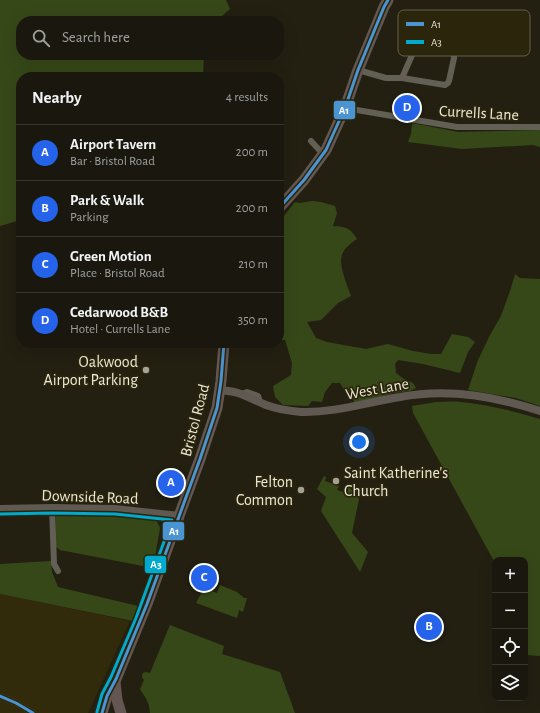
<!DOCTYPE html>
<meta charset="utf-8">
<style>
:root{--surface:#1a180e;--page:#232117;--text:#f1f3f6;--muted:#9fa09e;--line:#38372e;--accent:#2563eb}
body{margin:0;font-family:"Alegreya Sans",sans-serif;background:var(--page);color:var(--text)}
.controls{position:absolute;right:12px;bottom:12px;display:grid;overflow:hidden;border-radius:8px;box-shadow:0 4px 16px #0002}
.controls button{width:36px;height:36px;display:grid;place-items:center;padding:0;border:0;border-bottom:1px solid var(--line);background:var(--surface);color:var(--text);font:20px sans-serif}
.you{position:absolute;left:359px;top:442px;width:14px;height:14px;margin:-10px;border:3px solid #fff;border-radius:50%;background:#1a73e8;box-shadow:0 0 0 6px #1a73e833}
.badge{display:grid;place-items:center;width:26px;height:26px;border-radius:50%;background:var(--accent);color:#fff;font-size:13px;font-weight:700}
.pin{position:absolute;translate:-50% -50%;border:2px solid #fff;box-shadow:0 1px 4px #0006}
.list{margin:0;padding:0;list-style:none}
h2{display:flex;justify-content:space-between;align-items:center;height:52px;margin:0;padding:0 16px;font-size:17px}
h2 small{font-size:13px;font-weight:400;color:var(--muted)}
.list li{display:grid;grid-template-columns:26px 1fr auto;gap:12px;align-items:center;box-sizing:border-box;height:56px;padding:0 16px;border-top:1px solid var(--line)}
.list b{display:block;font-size:15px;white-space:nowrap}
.list p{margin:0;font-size:13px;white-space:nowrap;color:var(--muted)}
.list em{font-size:13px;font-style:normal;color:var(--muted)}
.icon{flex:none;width:22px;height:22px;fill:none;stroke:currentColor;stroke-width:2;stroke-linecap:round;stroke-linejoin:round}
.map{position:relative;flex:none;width:540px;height:713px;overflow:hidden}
.search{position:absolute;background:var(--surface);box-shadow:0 4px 16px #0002;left:16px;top:16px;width:268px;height:44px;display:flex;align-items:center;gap:10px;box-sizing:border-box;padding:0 14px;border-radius:16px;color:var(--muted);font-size:15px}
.panel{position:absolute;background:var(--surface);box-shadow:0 4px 16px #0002;left:16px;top:72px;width:268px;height:276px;border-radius:16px}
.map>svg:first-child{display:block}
</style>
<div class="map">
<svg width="540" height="713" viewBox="0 0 540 713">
<rect width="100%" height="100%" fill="#232012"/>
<!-- built -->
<polygon fill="#312b0c" points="0,594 130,621 88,713 0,713"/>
<!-- green -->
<g fill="#364818">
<polygon points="0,0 226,0 230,9 216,21 21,21 21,55 204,55 203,77 21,77 21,220 0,226"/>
<polygon points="412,123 458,132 540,130 540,147 533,145 462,149 408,142 411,134"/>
<path d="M312 201 321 202 335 206 337 213 333 226C345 227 350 227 357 239 351 243 344 248 342 255 338 265 348 287 351 296L338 303 321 320 307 322 316 338 327 342 366 349 388 344 413 351 431 354H441L452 334 468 337 475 342 468 352 460 373 423 364 398 360 395 364 396 373 404 379 413 383 416 388 410 391 394 393 355 404 351 393 345 391 340 383H332L325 392 322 402 312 401 308 406 283 405 275 397 273 386 291 375 292 363 285 340H279V222L295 202 300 203Z"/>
<polygon points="515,274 520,278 540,279 540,406 516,398 468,390 478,360 490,335 501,316 511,288"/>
<path d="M436 402C444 402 453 401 461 402 488 405 515 411 540 419V656L526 655 525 648V560H495V563L413 413 412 406Z"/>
<polygon points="324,476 326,477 325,481 339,486 337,490 343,492 347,484 359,499 352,533 368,552 360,572 321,511 326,497 317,489"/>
<polygon points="56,513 154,515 160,528 153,568 60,550 55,546"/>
<polygon points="51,561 52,572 58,587 138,606 133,621 0,594 0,564"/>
<polygon points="220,585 237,592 244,598 247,598 243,612 239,610 237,618 196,603 204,588 217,593"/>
<path d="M170 625 224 646 222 654 280 672 295 713H150C149 701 146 699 140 689L144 680C142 678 141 676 143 673L146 672 150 673Z"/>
</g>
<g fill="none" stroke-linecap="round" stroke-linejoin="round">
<!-- street -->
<g stroke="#626055" stroke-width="6">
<polyline points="358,70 386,78 402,78 445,85 448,83 449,81 454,58 454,55 451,53 421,43 418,44 416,46 402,78"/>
<polyline points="345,108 457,127 540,127"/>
<polyline points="311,141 323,154"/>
<polyline points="241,394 247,392 258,396 260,402"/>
<polyline points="52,508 54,564 58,571"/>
<polyline points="0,696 16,703 33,713"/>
</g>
<!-- secondary -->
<g stroke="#5f5951" stroke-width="8">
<path d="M220 390C226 391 232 391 238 393 247 396 256 401 266 405 277 409 289 411 301 412 335 413 367 402 400 397 447 388 495 396 540 411"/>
<polyline points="0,509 52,508 115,509 179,516"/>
</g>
<!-- highway -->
<g stroke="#645652" stroke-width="11">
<polyline points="279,208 304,180 326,150 345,108 358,70 384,7 388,0"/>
<polyline points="115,682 117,700 121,713"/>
<polyline points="102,713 107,696 116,679 147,604 179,516 200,459 217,408 221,381 224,343"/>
</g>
<!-- bus-1 casing -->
<g stroke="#2a250b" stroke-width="6">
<g id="bus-1">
<polyline points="279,208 304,180 326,150 345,108 358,70 384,7 388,0"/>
<polyline points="0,696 16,703 33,713"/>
<polyline points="102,713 107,696 116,679 147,604 200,459 217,408 221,381 224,343"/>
</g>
</g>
<!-- bus-2 casing -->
<g stroke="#2a250b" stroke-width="6">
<polyline id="bus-2" points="0,514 52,513 115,514 172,520 136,618 111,677 102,694 97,712"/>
</g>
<!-- bus-1 -->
<use href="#bus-1" stroke="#4a94d2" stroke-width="3"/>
<!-- bus-2 -->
<use href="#bus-2" stroke="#00a9ce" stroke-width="3"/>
</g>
<!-- markers -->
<g fill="#a5a293" stroke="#2a250b" stroke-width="1.5">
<circle cx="146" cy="370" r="4"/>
<circle cx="336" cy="481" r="4"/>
<circle cx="301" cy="490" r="4"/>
</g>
<g text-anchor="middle" stroke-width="3.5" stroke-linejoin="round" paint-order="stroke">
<!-- street labels -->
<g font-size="16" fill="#ebe8d9" stroke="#2a250b">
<text transform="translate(479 112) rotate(3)" y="6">Currells Lane</text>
<text transform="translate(377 388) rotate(-10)" y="6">West Lane</text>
<text transform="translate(194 420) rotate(-75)" y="6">Bristol Road</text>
<text transform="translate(90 496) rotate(2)" y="6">Downside Road</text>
</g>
<!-- poi labels -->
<g font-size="16" fill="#ebe8d9" stroke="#2a250b" text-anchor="end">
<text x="138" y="367">Oakwood<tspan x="138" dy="18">Airport Parking</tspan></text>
<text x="344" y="478" text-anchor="start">Saint Katherine's<tspan x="344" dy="18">Church</tspan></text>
<text x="293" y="487">Felton<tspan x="293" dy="18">Common</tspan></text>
</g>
</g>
<!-- legend -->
<rect x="398" y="10" width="132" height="46" rx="6" fill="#2a250b" stroke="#646049" stroke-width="1"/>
<rect x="406" y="22" width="18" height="4" fill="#4a94d2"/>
<rect x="406" y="40" width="18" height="4" fill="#00a9ce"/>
<g font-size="11" fill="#ebe8d9">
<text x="431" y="28">A1</text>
<text x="431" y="46">A3</text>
</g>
<g stroke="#2a250b" stroke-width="1.5">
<rect x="333" y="100" width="23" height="20" rx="4" fill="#4a94d2"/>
<rect x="162" y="521" width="23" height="20" rx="4" fill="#4a94d2"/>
<rect x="144" y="555" width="23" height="19" rx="4" fill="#00a9ce"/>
</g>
<g font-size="11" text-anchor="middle" font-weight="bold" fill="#fff">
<text x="344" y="114">A1</text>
<text x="174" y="535">A1</text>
<text x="156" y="568">A3</text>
</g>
</svg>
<div class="controls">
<button>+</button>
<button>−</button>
<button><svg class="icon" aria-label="locate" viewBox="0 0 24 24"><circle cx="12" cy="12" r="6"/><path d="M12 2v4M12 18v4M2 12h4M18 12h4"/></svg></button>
<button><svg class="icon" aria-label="layers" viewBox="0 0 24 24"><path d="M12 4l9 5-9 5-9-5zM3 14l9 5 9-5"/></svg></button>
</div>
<div class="you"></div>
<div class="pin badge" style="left:171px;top:483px">A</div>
<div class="pin badge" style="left:429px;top:627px">B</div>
<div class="pin badge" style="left:204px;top:578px">C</div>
<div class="pin badge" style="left:407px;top:108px">D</div>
<div class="search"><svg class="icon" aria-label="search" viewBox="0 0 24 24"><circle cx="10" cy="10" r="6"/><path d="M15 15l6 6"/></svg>Search here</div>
<section class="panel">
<h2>Nearby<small>4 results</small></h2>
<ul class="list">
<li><span class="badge">A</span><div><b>Airport Tavern</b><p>Bar · Bristol Road</p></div><em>200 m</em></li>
<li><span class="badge">B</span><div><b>Park &amp; Walk</b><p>Parking</p></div><em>200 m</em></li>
<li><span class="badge">C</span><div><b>Green Motion</b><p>Place · Bristol Road</p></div><em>210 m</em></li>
<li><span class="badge">D</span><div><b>Cedarwood B&amp;B</b><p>Hotel · Currells Lane</p></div><em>350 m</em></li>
</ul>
</section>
</div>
